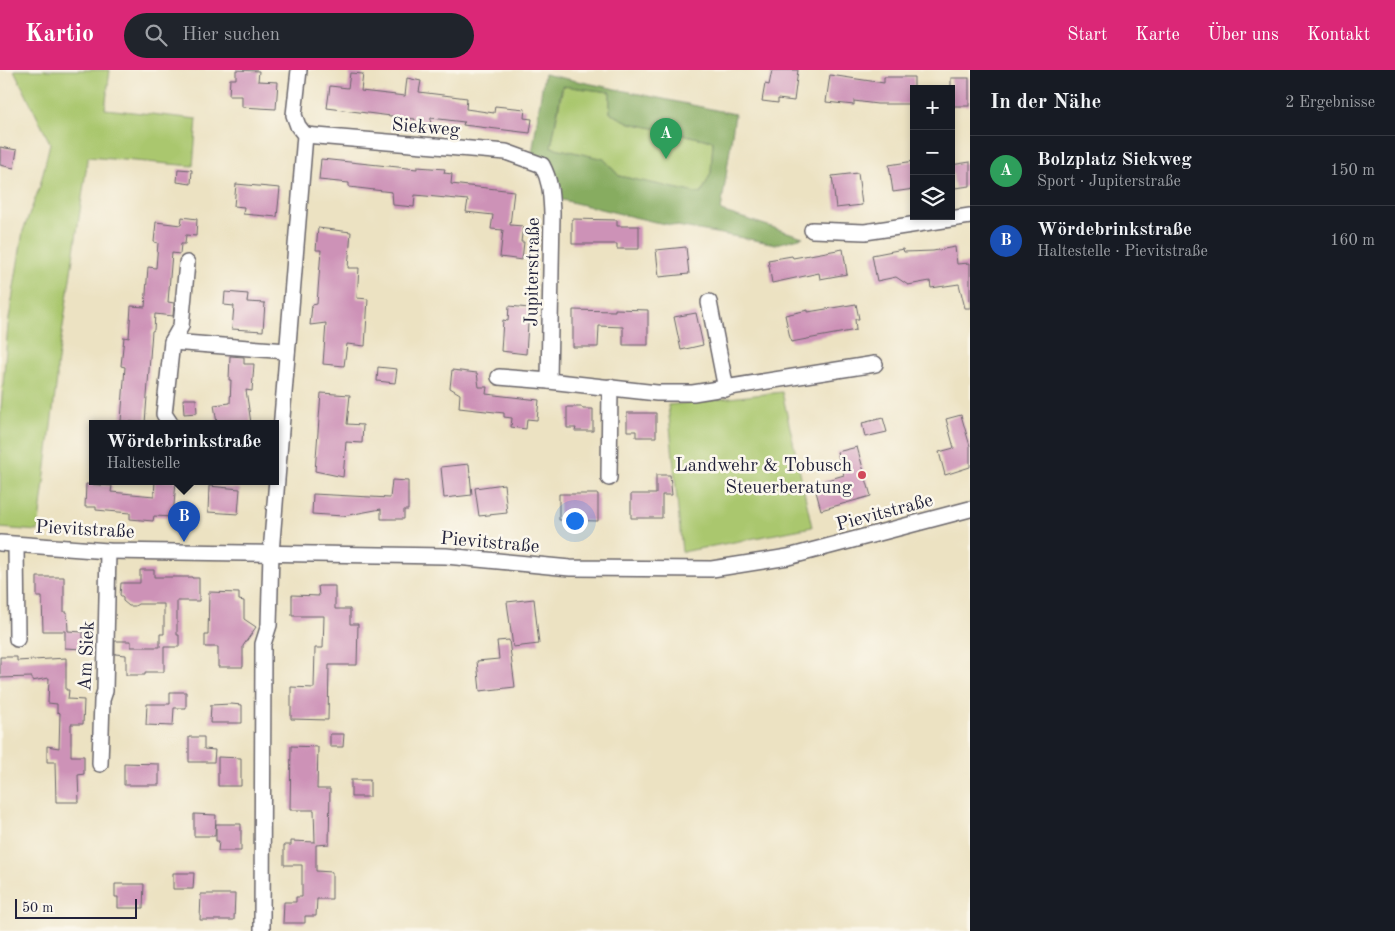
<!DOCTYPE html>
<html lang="de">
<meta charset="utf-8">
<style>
:root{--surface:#171b24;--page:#20242c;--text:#f1f3f6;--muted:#9ea1a6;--line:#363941;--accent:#db2777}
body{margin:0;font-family:"Old Standard TT",serif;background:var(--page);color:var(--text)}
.controls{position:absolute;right:15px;top:15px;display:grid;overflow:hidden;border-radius:0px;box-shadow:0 2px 8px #0003}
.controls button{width:45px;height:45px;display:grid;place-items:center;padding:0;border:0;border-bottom:1px solid var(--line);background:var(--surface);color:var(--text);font:25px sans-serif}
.scale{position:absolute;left:15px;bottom:12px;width:122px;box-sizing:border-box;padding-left:5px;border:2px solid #22223b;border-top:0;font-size:14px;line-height:18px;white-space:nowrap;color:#22223b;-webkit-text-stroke:4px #fbf7ec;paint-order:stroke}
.you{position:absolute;left:574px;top:450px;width:18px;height:18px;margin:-12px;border:4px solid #fff;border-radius:50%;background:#1a73e8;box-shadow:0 0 0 8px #1a73e833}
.badge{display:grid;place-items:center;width:32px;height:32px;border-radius:50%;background:var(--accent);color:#fff;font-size:16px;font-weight:700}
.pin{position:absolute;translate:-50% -41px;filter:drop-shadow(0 1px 2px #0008)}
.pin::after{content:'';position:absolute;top:26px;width:18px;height:15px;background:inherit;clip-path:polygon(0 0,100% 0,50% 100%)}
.popup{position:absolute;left:89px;top:350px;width:190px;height:65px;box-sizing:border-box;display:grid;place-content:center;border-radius:0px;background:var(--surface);filter:drop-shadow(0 1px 4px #0005);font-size:16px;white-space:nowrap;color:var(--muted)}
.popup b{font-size:19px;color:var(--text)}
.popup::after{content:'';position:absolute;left:50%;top:100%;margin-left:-10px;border:10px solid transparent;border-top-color:var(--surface)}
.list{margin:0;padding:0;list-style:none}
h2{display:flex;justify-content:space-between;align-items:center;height:65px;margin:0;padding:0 20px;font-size:21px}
h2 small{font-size:16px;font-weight:400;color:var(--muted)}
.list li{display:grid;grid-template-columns:32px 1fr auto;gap:15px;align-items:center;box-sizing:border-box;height:70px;padding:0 20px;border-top:1px solid var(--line)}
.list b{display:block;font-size:19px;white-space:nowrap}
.list p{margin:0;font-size:16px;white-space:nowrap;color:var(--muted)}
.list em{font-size:16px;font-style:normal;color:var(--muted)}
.icon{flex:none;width:28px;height:28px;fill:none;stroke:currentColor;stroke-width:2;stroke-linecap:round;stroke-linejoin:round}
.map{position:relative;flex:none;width:970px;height:861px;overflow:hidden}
header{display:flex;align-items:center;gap:30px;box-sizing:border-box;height:70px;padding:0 25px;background:var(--accent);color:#fff}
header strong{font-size:24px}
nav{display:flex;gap:28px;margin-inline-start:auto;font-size:18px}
.search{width:350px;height:45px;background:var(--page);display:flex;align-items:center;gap:12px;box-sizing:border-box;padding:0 18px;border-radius:28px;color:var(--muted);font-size:19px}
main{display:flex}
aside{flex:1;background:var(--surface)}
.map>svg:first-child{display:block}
</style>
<header>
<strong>Kartio</strong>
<div class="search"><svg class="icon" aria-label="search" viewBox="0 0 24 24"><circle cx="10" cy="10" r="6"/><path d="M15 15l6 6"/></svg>Hier suchen</div>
<nav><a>Start</a><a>Karte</a><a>Über uns</a><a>Kontakt</a></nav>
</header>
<main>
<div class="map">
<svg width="970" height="861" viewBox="0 0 970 861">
<rect width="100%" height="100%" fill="#fbf7ec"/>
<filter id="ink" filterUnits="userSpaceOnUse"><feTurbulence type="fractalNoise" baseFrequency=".02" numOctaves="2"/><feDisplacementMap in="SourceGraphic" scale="10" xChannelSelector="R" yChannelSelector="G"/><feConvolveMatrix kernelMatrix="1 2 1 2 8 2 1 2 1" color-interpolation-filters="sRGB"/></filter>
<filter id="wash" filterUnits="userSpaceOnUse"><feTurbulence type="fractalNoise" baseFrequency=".0096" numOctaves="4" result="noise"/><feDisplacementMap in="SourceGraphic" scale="20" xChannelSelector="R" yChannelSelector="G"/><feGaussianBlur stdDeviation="1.12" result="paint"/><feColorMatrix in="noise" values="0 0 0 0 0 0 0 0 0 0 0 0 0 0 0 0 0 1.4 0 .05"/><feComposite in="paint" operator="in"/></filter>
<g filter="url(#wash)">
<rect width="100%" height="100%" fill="#ece2c2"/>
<!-- green -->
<g fill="#aac76e" stroke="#667454">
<polygon points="14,0 110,0 105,39 197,49 193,96 88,87 57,297 57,308 38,461 0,458 0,350 8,255 23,161 40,116 50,73"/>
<polygon points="563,16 610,22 610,43 630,53 713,71 711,103 701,124 619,106 604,89 551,77"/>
<polygon points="782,322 812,457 682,482 668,335"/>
</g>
<!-- forest -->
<path fill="#87ac61" stroke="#54674e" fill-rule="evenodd" d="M544 4 735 44 721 141 803 167 776 174 655 152 558 129 551 88 532 84ZM562 16 610 22V43L630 53 713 71 711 103 701 124 619 106 604 89 551 77Z"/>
<g id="blocks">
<!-- building -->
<g fill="#cd92b7">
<polygon points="236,0 259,1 258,11 278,12 276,39 242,37 242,26 229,26 230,9 236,9"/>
<polygon points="772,0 798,0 794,31 778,29 778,33 762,31 765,14 769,15"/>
<polygon points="350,3 363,4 361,21 405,26 407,8 421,11 419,22 467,28 466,39 494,43 495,36 525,39 524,48 532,49 530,63 463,55 464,52 431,48 430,58 414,55 415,49 327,38 330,16 348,18"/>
<polygon points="830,5 884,13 884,7 914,7 914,34 877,34 854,31 854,35 826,32"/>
<rect x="951" y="8" width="18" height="28"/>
<polygon points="0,77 17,80 14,98 0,95"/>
<polygon points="321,89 417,99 417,97 445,99 444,103 452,104 451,114 514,121 510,155 523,156 521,172 524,172 522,190 500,187 503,160 491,159 493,145 466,142 468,130 415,125 414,137 393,135 392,122 349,117 349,113 319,110"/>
<polygon points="914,91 914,119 893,122 889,95"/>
<polygon points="970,92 970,116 955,118 951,95"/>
<polygon points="178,99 192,100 191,114 177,112"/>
<polygon points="858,103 862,135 836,138 832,106"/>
<polygon points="236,114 280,118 277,147 243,144 244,137 234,136"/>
<polygon points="182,147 197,149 196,166 186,165 185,174 181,174 180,184 172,183 168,232 174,233 173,246 155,244 154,260 152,261 145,353 121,351 125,297 121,296 124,267 129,268 131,236 145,237 148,197 156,198 158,173 154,172 156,152 181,155"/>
<polygon points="572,149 617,150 617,156 639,156 639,179 617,179 617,174 572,174"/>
<polygon points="318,158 351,162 348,198 359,198 357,228 368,229 365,276 347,274 344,296 323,294 326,253 310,255 312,235 317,234 321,180 316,180"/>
<polygon points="686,177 689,204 659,207 656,180"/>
<polygon points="955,177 957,194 970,193 970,238 965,238 959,214 931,218 930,211 908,215 896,207 877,211 872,185 903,179 904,182 933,181"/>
<polygon points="843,179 847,204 820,209 819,203 772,213 768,190 792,186 793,188"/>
<polygon points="225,222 248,224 247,232 265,233 263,261 232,259 234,236 224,235"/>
<polygon points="856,234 859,249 855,249 856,260 791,272 785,245 808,240 808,242"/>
<polygon points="509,236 529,238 526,284 501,281 503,250 508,251"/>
<polygon points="615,239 648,240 648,275 623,275 623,257 599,256 598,277 573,277 573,240 615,241"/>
<polygon points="696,243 703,275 681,280 674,247"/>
<polygon points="230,286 244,287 244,294 254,294 252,321 246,320 251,353 217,353 214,335 230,333 231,310 229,310"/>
<polygon points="378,297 397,299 395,313 377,311"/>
<polygon points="452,300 477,303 479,317 487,317 486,324 539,330 537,350 527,349 526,359 511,357 512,348 504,347 504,343 459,338 460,324 450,318"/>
<polygon points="321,323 350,325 347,354 363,355 362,373 346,372 343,407 315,401"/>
<polygon points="183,329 196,329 197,343 184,344"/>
<polygon points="567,337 582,337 583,339 593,339 593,361 575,361 576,358 567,358"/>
<polygon points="627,343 656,343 656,367 636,367 636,361 627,361"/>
<polygon points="961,345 970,376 970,397 945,405 939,382 954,378 946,349"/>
<polygon points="883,348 887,362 865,367 862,353"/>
<polygon points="857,377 871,426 821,440 814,414 844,405 837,382"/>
<polygon points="469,394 472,425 444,428 441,397"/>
<polygon points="656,405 670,405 672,425 662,425 662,448 631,448 631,424 656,424"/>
<polygon points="392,410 408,411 408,440 404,440 404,449 381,449 381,439 343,446 312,444 313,424 390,428"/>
<polygon points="155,411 176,411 173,447 154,446 153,451 130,449 130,443 96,440 96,437 85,437 86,414 112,416 111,422 154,426"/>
<polygon points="504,414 507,443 479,446 475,418"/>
<polygon points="209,416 240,419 238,444 208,442"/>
<polygon points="559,424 598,424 598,451 559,450"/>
<polygon points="140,500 154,500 154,507 192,507 192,508 199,508 199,531 177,531 177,565 179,565 179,577 164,577 164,602 145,602 145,605 126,605 126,585 115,584 115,571 131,571 131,577 160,577 160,564 164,564 164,534 138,534 135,536 129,536 123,531 123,527 120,525 121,513 140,513"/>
<polygon points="37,507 64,507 64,542 67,542 68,561 83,562 83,579 65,578 65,561 43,561 42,527 37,527"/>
<polygon points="318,516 335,516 335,539 350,539 350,554 358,554 357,595 329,595 328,650 291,649 291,617 314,618 315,578 323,578 324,546 292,546 292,525 319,526"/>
<polygon points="209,522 239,523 239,530 244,531 244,549 256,557 243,576 243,597 218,597 218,577 205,577 205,565 208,565"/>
<polygon points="534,529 539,574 513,577 507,532"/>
<polygon points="509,570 515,617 480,621 477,591 499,589 497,571"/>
<polygon points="0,587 17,587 17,591 66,588 66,620 69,620 68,629 84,630 83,654 71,654 71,686 84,686 84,704 78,705 79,732 56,732 55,692 47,692 47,676 59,678 60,643 57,642 57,634 48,633 49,608 32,611 32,607 0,608"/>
<polygon points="170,622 186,622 186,638 174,638 173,656 146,655 147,634 170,634"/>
<polygon points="231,634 242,635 242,653 210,653 211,635"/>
<polygon points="330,664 344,664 343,677 330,677"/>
<polygon points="189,667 204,667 204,679 215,680 214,692 189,692"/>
<polygon points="291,676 318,677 317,719 330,719 329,774 316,775 316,801 332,802 332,829 317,829 316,846 305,846 305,853 283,853 284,832 296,832 296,827 302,827 302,795 284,795 284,775 291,775 291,771 315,772 314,740 290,740"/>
<polygon points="218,687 241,688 241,716 218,716"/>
<polygon points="124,693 159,694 159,715 124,715"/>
<rect x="351" y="710" width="19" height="17"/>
<polygon points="194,744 216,745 215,766 194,766"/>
<polygon points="216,754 241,754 241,781 218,781 219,771 216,771"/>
<polygon points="173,803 194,803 193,819 173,819"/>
<polygon points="115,814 144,814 143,838 118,838 118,827 115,827"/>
<polygon points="201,824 235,824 234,850 200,850"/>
</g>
</g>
</g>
<g filter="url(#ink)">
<use href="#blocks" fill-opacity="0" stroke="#69656a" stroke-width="1"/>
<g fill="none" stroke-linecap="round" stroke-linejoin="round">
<!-- street casing -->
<g stroke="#69656a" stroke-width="18">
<g id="street">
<path d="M305 65 506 82 542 95C551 112 551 125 552 143L549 311 499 307"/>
<polyline points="812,160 865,162 970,146"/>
<polyline points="709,232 726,319"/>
<polyline points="172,272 287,281"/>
<polyline points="549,311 657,323 693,323 875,294"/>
<polyline points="170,353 164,344 172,272 181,256 187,193"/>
<polyline points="609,408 610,317"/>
<polyline points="0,473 108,481 446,486 570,498 712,499 788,487 970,439"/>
<polyline points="16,475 17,569"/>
<polyline points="100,694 102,630 105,621 108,481"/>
<polyline points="262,861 263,574 269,555 271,483 305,65 298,56 294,45 299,0"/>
</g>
</g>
<!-- street -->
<use href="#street" stroke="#fff" stroke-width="15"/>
</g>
</g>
<!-- markers -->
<circle fill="#d1495b" stroke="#fbf7ec" stroke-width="2" cx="862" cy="405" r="5"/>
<g text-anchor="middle" stroke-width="5" stroke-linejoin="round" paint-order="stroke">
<!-- street labels -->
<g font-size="19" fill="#22223b" stroke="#fbf7ec">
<text transform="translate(426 56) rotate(5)" y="7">Siekweg</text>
<text transform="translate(531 202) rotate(-89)" y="7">Jupiterstraße</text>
<text transform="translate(884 441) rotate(-15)" y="7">Pievitstraße</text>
<text transform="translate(85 458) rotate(3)" y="7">Pievitstraße</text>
<text transform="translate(490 471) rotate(5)" y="7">Pievitstraße</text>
<text transform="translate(85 586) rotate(-87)" y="7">Am Siek</text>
</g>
<!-- poi labels -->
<g font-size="19" fill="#22223b" stroke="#fbf7ec" text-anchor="end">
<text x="852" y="401">Landwehr &amp; Tobusch<tspan x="852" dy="22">Steuerberatung</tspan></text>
</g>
</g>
</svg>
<div class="controls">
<button>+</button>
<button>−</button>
<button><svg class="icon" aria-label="layers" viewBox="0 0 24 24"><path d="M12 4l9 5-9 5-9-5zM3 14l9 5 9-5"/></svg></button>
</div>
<div class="scale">50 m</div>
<div class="you"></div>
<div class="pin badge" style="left:666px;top:89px;background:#2e9e5b">A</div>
<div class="pin badge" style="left:184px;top:472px;background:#1a4fb4">B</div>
<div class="popup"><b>Wördebrinkstraße</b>Haltestelle</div>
</div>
<aside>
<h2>In der Nähe<small>2 Ergebnisse</small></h2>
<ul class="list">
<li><span class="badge" style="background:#2e9e5b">A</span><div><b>Bolzplatz Siekweg</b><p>Sport · Jupiterstraße</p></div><em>150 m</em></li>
<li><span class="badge" style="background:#1a4fb4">B</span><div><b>Wördebrinkstraße</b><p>Haltestelle · Pievitstraße</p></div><em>160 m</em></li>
</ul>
</aside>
</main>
